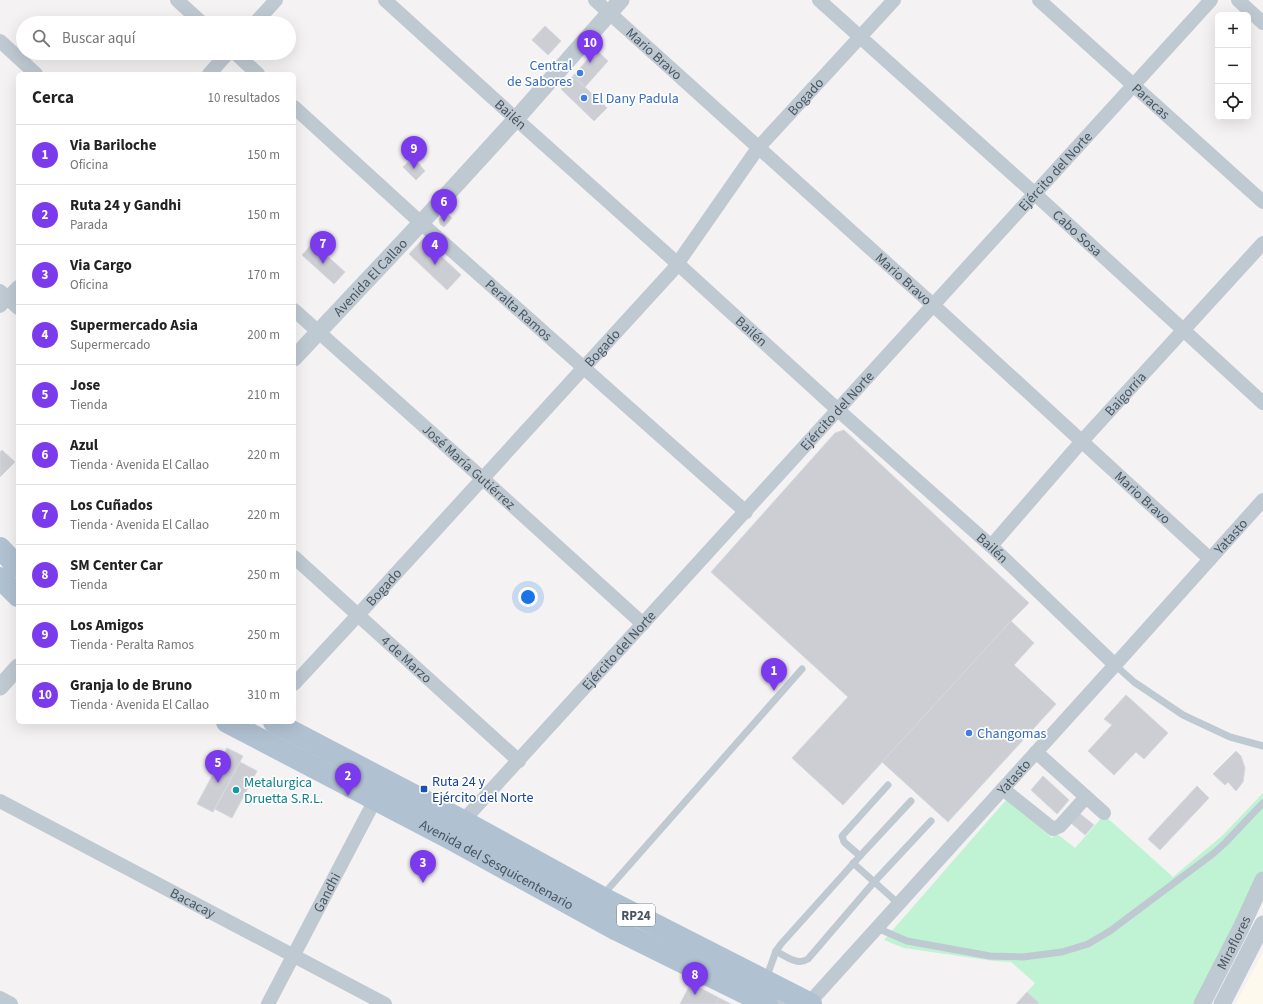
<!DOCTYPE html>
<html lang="es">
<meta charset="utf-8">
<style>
:root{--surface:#fff;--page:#f2f2f2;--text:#222;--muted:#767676;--line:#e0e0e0;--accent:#7c3aed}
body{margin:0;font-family:"Source Sans 3",sans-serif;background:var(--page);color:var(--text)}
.controls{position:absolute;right:12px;top:12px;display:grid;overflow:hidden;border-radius:6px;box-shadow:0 4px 16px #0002}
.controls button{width:36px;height:36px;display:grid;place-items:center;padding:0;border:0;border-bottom:1px solid var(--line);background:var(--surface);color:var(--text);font:20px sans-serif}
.you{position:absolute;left:528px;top:597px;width:14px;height:14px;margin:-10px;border:3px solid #fff;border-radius:50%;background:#1a73e8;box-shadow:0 0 0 6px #1a73e833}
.badge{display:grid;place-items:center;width:26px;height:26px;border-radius:50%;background:var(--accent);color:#fff;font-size:13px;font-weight:700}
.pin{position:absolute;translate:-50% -33px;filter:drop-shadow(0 1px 2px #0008)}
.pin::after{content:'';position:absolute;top:21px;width:14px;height:12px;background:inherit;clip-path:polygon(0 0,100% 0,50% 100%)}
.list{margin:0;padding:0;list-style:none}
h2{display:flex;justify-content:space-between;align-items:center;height:52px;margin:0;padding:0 16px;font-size:17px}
h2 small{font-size:13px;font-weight:400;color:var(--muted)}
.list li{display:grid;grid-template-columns:26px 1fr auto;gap:12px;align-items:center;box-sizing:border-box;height:60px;padding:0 16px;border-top:1px solid var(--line)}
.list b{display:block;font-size:15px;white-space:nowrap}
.list p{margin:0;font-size:13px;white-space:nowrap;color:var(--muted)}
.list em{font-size:13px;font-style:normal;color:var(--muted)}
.icon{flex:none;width:22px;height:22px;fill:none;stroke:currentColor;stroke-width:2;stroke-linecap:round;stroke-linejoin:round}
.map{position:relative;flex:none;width:1263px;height:1004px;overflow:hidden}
.search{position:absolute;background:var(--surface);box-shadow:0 4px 16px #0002;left:16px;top:16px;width:280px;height:44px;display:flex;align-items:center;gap:10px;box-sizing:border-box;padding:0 14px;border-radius:22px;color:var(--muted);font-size:15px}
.panel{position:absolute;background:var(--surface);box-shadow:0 4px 16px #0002;left:16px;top:72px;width:280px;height:652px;border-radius:6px}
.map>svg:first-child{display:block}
</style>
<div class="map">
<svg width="1263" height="1004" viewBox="0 0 1263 1004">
<rect width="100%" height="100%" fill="#f4f2f2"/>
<!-- commercial -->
<polygon fill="#fdf9ec" points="1263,952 1263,1004 1235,1004 1240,995"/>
<!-- green -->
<polygon fill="#bff3d4" points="1263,793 1263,871 1194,1004 1038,1004 1038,1003 1027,992 1035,983 1011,962 994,961 904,948 884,940 1007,799 1052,838 1056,833 1075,848 1104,815 1173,877 1223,835"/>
<!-- building -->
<g fill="#ccced4" stroke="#d5d8dd">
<polygon points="545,26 561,41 548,55 532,40"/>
<polygon points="596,50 608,61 585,87 573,76"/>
<polygon points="573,76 607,108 594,121 561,89"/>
<polygon points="413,157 425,171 416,180 403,167"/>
<polygon points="446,212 452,218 444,227 440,224 439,219"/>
<polygon points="423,239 461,275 447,290 409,254"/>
<polygon points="313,243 345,272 334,284 302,255"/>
<polygon points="844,430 1029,603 1011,621 843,805 792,758 848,697 711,572 835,433"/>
<polygon points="2,450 15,462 0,477 0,452"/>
<polygon points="1011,621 1034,643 1014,665 1056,704 948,822 882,762"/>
<polygon points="1126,695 1168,733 1144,759 1136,752 1114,775 1088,751 1112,725 1104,719"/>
<polygon points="227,748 243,756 213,812 197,804"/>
<polygon points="1236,751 1241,756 1245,768 1243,782 1236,791 1228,782 1225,785 1213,774"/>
<polygon points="240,762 257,771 232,818 215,809"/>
<polygon points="1043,776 1069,800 1057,814 1031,790"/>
<polygon points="1197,786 1209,798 1160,850 1148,839"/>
<polygon points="1079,813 1094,825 1085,835 1071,823"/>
<polygon points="691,983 719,998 716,1004 680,1004"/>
<polygon points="1027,992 1039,1003 1038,1004 1016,1004"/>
<polygon points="719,998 731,1004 716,1004"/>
</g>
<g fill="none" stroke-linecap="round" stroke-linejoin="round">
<!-- service -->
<g stroke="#bfc9d2" stroke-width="7">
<polyline points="1115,665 1134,682 1183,715 1230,737 1263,746"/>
<polyline points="860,856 844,842 842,836 888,785"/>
<polyline points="853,863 899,904"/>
<polyline points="602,896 802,669"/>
<polyline points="877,928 907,941 990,956 1023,957 1062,952 1088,944 1110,931 1214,853 1225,843 1263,803"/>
<path d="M776 951C785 956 798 966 808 959L874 882 931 821"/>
<polyline points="766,979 776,951 781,944 860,856 911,801"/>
</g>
<!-- minor -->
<g stroke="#bfc9d2" stroke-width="14">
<polyline points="177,0 202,23"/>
<path id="s1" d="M385 0 516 119 678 264 838 410 991 546 1115 665"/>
<path id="s2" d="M595 0 933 305 1210 559"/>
<path id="s3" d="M819 0 1035 194 1263 403"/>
<path id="s4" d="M1039 0 1263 202"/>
<polyline points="1238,0 1263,23"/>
<polyline points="255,23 276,0"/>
<polyline points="0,41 36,74"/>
<polyline points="235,53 258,74"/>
<polyline points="209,74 228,53"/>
<path id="s5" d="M294 107 421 223 746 512"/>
<polyline points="0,291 18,308"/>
<polyline points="0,306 18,287"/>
<path id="s6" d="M294 310 482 478 643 624"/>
<path id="s7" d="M991 546 1082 441 1263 243"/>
<path id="s8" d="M294 557 519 761"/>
<path id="s9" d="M294 684 358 615 673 270 758 148 894 0"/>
<polyline points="1036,752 1104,813"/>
<polyline points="1003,789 1053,829 1060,826 1086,797"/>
<path id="s10" d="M0 801 385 1004"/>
<path id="s11" d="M463 821 1211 0"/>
<polyline points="0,998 11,1004"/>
<path id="s12" d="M766 1003H809L1115 665 1263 500"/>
<path id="s13" d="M268 1004 375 800 380 794"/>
</g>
<!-- tertiary -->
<g stroke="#bfc9d2" stroke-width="17">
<path id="s14" d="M294 358 421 223 516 119 621 0"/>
<polyline points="0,687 18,667"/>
<path id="s15" d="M1202 1004 1241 928 1263 880"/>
<polyline points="1222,1004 1263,924"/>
</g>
<!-- primary -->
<g stroke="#b0c1d1" stroke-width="22">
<polyline points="0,548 18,567"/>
<polyline points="0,578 18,596"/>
<path id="s16" d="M227 722 451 839 617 930 767 1004"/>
<polyline points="274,722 463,821 601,897 811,1004"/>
</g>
</g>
<!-- markers -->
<g fill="#3f7fe0" stroke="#fff" stroke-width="1.5">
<circle cx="580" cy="73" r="4"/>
<circle cx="584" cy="98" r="4"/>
<circle cx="969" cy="733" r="4"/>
</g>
<rect fill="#1a4fb4" stroke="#fff" stroke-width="1.5" x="420" y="785" width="8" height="8" rx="2"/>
<circle fill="#0f9aa8" stroke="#fff" stroke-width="1.5" cx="236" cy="790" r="4"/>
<g text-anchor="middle" stroke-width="3.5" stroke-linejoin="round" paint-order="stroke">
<!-- shield labels -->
<rect fill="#fff" stroke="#7f8890" stroke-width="1" x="617" y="904" width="38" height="22" rx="3"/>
<g font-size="13" font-weight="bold" fill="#485561">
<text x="636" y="920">RP24</text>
</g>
<!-- street labels -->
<g font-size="14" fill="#485561" stroke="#fff">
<text dy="5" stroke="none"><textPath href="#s2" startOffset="80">Mario Bravo</textPath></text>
<text dy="5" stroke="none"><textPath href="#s9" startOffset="780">Bogado</textPath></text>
<text dy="5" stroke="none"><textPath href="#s4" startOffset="151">Paracas</textPath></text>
<text dy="5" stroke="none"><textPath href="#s1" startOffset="170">Bailén</textPath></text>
<text dy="5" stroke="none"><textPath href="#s11" startOffset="879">Ejército del Norte</textPath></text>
<text dy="5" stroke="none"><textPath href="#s3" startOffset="348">Cabo Sosa</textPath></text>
<text dy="5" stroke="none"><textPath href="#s14" startOffset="111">Avenida El Callao</textPath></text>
<text dy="5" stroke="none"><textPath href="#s2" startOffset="416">Mario Bravo</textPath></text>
<text dy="5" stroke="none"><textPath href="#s5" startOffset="303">Peralta Ramos</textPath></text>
<text dy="5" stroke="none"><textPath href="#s1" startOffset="494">Bailén</textPath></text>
<text dy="5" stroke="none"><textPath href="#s9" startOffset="456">Bogado</textPath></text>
<text dy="5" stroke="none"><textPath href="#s7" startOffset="203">Baigorria</textPath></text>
<text dy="5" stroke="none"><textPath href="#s11" startOffset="555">Ejército del Norte</textPath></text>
<text dy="5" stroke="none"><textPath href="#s6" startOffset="235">José María Gutiérrez</textPath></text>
<text dy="5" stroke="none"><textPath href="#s2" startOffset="740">Mario Bravo</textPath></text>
<text dy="5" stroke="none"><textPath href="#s12" startOffset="672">Yatasto</textPath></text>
<text dy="5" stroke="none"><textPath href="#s1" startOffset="818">Bailén</textPath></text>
<text dy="5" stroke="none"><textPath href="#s9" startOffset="132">Bogado</textPath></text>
<text dy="5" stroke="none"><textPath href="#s11" startOffset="231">Ejército del Norte</textPath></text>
<text dy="5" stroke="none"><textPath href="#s8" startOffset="152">4 de Marzo</textPath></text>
<text dy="5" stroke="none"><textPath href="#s12" startOffset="348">Yatasto</textPath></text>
<text dy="5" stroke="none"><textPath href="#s16" startOffset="305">Avenida del Sesquicentenario</textPath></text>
<text dy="5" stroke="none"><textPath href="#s13" startOffset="126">Gandhi</textPath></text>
<text dy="5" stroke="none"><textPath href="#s10" startOffset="218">Bacacay</textPath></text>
<text dy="5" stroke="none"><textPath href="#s15" startOffset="69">Miraflores</textPath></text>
</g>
<!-- shop labels -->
<g font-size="14" fill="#366cbe" stroke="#fff" text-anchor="start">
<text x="572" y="70" text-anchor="end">Central<tspan x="572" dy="16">de Sabores</tspan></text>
<text x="592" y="103">El Dany Padula</text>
<text x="977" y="738">Changomas</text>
</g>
<!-- transit labels -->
<g font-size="14" fill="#164399" stroke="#fff" text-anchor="start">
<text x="432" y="786">Ruta 24 y<tspan x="432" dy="16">Ejército del Norte</tspan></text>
</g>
<!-- culture labels -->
<g font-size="14" fill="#0d838f" stroke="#fff" text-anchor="start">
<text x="244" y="787">Metalurgica<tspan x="244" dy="16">Druetta S.R.L.</tspan></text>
</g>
</g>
</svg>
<div class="controls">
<button>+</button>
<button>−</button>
<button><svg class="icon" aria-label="locate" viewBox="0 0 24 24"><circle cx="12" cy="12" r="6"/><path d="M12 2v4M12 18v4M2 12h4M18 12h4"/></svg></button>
</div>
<div class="you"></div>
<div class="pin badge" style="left:774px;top:691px">1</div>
<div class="pin badge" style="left:348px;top:796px">2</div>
<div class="pin badge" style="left:423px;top:883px">3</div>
<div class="pin badge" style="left:435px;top:265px">4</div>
<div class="pin badge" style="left:218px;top:783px">5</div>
<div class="pin badge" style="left:444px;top:222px">6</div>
<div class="pin badge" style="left:323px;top:264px">7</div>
<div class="pin badge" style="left:695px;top:995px">8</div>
<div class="pin badge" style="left:414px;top:169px">9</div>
<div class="pin badge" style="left:590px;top:63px">10</div>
<div class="search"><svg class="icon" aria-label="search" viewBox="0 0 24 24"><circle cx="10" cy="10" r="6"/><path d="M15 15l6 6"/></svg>Buscar aquí</div>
<section class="panel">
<h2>Cerca<small>10 resultados</small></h2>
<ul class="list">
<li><span class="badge">1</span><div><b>Via Bariloche</b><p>Oficina</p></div><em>150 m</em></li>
<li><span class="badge">2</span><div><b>Ruta 24 y Gandhi</b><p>Parada</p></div><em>150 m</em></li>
<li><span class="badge">3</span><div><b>Via Cargo</b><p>Oficina</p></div><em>170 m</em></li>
<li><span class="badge">4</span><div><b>Supermercado Asia</b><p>Supermercado</p></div><em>200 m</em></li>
<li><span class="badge">5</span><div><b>Jose</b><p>Tienda</p></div><em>210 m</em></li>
<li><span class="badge">6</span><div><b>Azul</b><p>Tienda · Avenida El Callao</p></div><em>220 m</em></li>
<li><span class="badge">7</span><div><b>Los Cuñados</b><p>Tienda · Avenida El Callao</p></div><em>220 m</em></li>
<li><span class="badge">8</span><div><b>SM Center Car</b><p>Tienda</p></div><em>250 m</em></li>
<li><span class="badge">9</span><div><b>Los Amigos</b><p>Tienda · Peralta Ramos</p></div><em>250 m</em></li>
<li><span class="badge">10</span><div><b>Granja lo de Bruno</b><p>Tienda · Avenida El Callao</p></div><em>310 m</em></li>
</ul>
</section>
</div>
